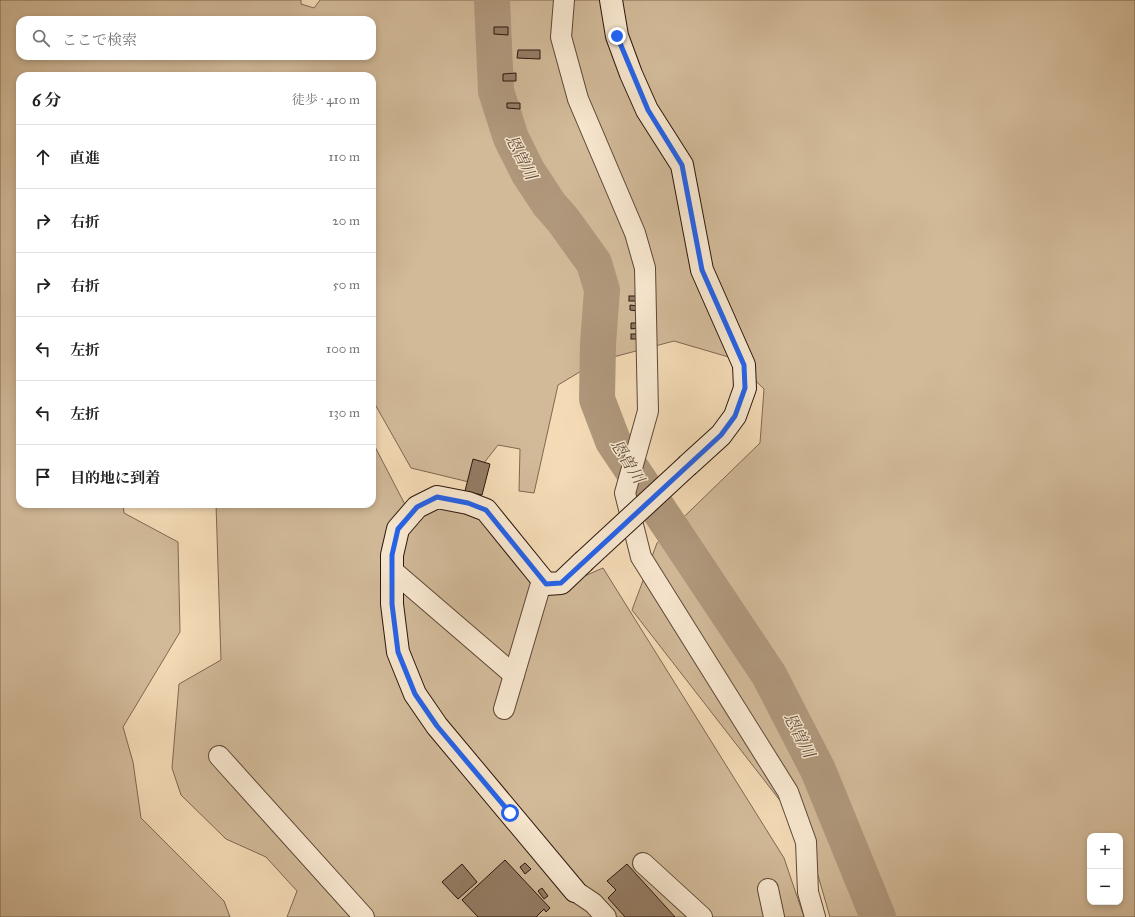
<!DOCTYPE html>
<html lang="ja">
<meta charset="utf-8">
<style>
:root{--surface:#fff;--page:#f6f6f6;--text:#222;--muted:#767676;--line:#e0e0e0}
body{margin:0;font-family:"IM FELL Great Primer","Noto Serif JP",serif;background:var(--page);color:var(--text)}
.controls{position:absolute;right:12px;bottom:12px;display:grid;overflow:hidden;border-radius:8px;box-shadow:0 2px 6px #0003}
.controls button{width:36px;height:36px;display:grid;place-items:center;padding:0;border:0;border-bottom:1px solid var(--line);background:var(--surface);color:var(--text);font:20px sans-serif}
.stop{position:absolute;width:12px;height:12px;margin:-9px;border:3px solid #2563eb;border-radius:50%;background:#fff}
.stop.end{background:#2563eb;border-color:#fff;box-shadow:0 1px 4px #0008}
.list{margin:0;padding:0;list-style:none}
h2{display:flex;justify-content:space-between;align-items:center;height:52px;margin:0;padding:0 16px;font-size:17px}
h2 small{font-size:13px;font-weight:400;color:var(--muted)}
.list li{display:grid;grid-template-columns:26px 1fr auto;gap:12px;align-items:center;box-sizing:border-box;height:64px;padding:0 16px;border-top:1px solid var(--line)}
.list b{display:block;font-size:15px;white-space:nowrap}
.list em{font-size:13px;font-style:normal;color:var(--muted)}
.icon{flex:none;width:22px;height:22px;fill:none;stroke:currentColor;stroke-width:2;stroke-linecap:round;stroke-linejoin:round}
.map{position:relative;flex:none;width:1135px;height:917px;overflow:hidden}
.search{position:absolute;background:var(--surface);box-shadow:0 2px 6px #0003;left:16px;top:16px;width:360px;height:44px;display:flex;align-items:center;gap:10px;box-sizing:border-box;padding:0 14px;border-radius:12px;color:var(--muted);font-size:15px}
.panel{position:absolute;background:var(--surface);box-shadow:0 2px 6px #0003;left:16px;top:72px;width:360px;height:436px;border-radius:12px}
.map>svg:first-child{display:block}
</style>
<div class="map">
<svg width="1135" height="917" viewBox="0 0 1135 917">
<rect width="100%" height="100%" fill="#f4dbb6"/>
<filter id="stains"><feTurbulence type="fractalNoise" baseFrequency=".005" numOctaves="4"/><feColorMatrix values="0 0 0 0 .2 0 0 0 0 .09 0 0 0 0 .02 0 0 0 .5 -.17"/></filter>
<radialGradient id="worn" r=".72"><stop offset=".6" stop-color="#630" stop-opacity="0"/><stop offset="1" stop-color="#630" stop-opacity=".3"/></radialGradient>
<!-- green -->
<g fill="#d2ba99" stroke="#7e6852" fill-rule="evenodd">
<path d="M0 0H301V4L314 8 320 0H1135V917H830L806 834 632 610 657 543 760 443 764 389 732 358 674 341 598 361 558 385 534 493 519 491 520 449 498 445 469 482 411 468 372 399V76H20V504H123L124 513 178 542 180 632 123 727 133 762 141 818 224 901 230 917H0ZM20 20H372V56H20ZM1090 836H1120V902H1090Z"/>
<polygon points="372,441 412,518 441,503 477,509 559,587 603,568 784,858 804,917 287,917 297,891 266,857 226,839 181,795 172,768 179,684 221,660 216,504 372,504"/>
</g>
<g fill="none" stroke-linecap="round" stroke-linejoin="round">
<!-- river -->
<polyline stroke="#b0987c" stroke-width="36" points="492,0 496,91 511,138 528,172 549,204 563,220 594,263 602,290 598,344 597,399 613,441 769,675 818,770 878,917"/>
</g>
<!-- building -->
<g fill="#947c64" stroke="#2b160c">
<polygon points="494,27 508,27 508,35 494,34"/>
<polygon points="518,50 540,50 540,59 517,58"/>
<polygon points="516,73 516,81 503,81 503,74"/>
<polygon points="507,103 520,103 520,109 507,108"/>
<rect x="629" y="296" width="9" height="5"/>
<polygon points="630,305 638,306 638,311 630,310"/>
<polygon points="631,323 639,323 639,328 631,329"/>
<rect x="631" y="334" width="7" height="5"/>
<polygon points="473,459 490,464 482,495 465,491"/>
<polygon points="505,860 550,908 546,912 544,909 536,917 478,917 462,900"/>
<polygon points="525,863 531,869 525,874 520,867"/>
<polygon points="462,864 477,882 458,899 442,882"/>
<polygon points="627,864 675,917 625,917 608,898 616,890 607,881"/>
<polygon points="542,888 548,896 544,899 538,891"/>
</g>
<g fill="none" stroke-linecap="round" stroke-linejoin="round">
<!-- street casing -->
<g stroke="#5d4736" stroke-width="22">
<g id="street">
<polyline points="564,0 561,37 578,99 635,233 645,268 648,411 625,493 641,557 788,792 806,842 808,892 815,917"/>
<polyline points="392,570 514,675"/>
<polyline points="504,709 542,580"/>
<polyline points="219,756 364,917"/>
<polyline points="643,863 702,917"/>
<polyline points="768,889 774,917"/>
<polyline points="575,891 593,903 606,917"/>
</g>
</g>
<!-- secondary casing -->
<g stroke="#2b160c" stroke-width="24">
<g id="secondary">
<polyline points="611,0 617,36 631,74 647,110 682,165 702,270 744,365 745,388 735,416 721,435 688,465"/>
<polyline points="575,891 437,726 415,694 398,652 392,604 392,555 398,529 417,507 437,497 468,503 486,510 546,584 561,583 583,562"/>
</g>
</g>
<!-- street -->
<use href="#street" stroke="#f8e8d0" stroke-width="20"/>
<!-- secondary -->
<use href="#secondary" stroke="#f8e8d0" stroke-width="22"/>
<!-- secondary-bridge casing -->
<g stroke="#2b160c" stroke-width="24" stroke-linecap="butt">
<polyline id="secondary-bridge" points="583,562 688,465"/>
</g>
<!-- secondary-bridge -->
<use href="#secondary-bridge" stroke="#f8e8d0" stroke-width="22"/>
</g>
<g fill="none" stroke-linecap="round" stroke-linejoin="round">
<!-- route -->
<polyline stroke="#2563eb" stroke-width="5" points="510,813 437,726 415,694 398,652 392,604 392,555 398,529 417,507 437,497 468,503 486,510 546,584 561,583 721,435 735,416 745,388 744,365 702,270 682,165 648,110 617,36"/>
</g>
<g text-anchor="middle" stroke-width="3" stroke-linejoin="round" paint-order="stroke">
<!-- water labels -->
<g font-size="16" font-style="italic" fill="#604a39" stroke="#f8e8d0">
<text transform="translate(522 157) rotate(63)" y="6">恩曽川</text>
<text transform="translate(628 461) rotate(58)" y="6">恩曽川</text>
<text transform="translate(800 735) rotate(63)" y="6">恩曽川</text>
</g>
</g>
<rect width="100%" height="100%" filter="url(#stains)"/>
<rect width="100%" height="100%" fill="url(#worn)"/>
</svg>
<div class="controls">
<button>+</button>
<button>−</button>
</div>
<div class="stop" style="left:510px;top:813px"></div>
<div class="stop end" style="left:617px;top:36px"></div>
<div class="search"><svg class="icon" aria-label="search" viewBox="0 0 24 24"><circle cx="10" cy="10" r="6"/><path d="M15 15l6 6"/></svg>ここで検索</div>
<section class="panel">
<h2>6 分<small>徒歩 · 410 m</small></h2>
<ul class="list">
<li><svg class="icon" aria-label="ahead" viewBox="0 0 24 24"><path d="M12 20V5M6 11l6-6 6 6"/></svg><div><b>直進</b></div><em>110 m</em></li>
<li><svg class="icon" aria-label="right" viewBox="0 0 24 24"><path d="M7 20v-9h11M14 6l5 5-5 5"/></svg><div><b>右折</b></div><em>20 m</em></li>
<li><svg class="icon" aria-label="right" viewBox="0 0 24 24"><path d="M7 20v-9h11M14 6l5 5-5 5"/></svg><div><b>右折</b></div><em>50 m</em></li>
<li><svg class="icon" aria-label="left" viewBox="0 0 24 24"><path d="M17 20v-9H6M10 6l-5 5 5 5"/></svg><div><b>左折</b></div><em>100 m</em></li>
<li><svg class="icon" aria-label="left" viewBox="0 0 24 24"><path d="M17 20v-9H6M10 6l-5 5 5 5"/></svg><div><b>左折</b></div><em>130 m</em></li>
<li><svg class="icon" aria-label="arrive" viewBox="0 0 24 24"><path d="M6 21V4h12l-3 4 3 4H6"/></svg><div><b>目的地に到着</b></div></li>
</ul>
</section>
</div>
